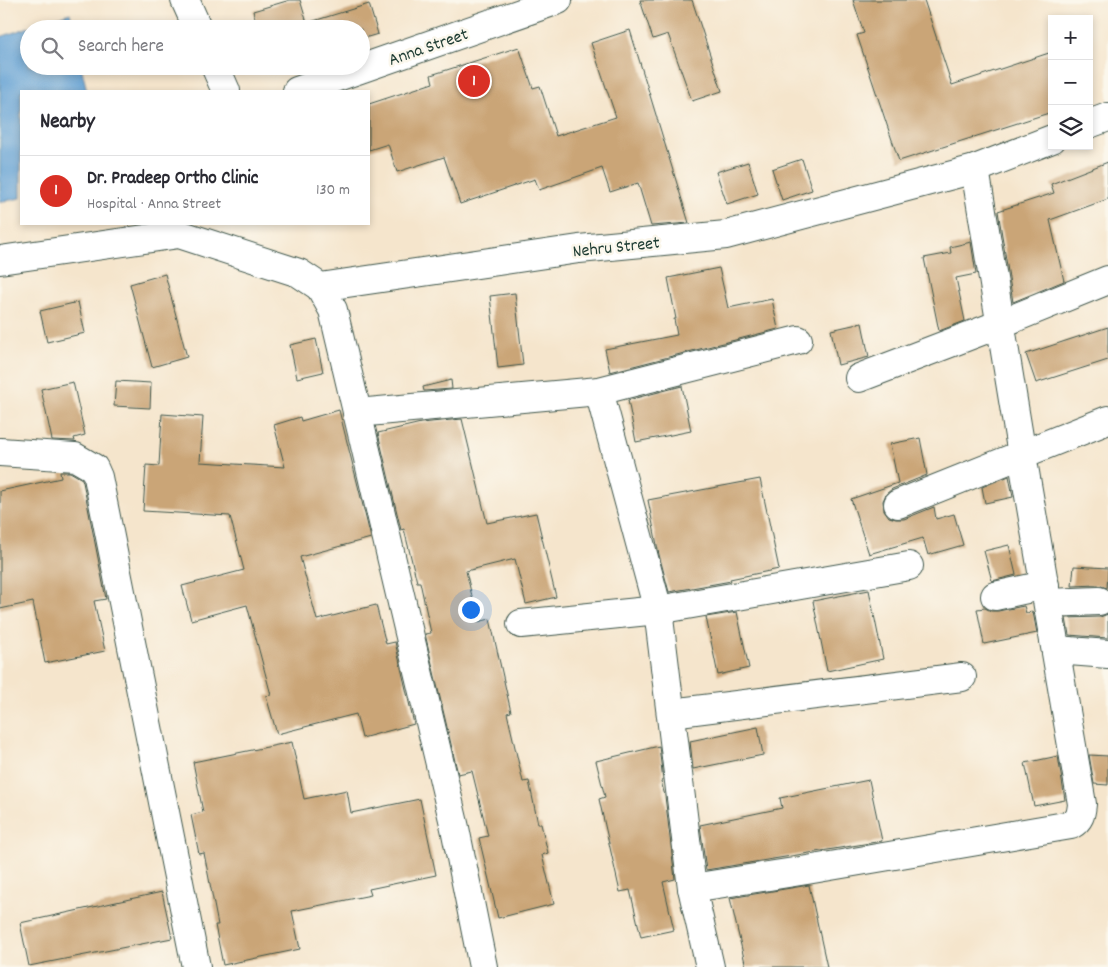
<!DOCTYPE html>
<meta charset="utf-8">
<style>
:root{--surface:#fff;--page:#f7f7f7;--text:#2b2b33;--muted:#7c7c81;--line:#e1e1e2;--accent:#d93025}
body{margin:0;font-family:Dekko,sans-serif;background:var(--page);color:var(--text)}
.controls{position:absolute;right:15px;top:15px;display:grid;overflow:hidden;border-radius:0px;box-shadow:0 2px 8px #0003}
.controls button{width:45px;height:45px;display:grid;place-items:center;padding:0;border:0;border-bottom:1px solid var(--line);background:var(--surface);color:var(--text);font:25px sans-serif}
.you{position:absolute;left:470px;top:609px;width:18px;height:18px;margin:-12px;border:4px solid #fff;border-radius:50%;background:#1a73e8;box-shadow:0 0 0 8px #1a73e833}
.badge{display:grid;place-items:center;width:32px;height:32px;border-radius:50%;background:var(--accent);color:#fff;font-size:16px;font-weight:700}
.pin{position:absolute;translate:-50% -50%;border:2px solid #fff;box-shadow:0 1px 5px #0006}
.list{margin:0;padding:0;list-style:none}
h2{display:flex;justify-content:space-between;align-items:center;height:65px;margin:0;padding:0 20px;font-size:21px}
h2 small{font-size:16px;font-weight:400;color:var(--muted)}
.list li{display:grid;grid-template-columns:32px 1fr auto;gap:15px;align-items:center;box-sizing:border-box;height:70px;padding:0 20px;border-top:1px solid var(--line)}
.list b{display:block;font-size:19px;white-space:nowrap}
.list p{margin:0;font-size:16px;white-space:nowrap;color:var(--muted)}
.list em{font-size:16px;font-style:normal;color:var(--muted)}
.icon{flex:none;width:28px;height:28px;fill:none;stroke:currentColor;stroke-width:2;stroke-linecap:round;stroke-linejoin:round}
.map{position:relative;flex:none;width:1108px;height:967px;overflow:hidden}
.search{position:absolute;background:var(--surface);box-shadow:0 2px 8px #0003;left:20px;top:20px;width:350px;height:55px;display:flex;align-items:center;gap:12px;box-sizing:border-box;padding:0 18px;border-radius:28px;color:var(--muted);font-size:19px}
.panel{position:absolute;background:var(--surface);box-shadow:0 2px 8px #0003;left:20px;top:90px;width:350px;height:135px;border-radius:0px}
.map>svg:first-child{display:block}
</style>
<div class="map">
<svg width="1108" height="967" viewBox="0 0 1108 967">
<rect width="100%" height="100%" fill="#fbf7ec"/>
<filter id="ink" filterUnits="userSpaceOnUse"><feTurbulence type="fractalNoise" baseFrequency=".02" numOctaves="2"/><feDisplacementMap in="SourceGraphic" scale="10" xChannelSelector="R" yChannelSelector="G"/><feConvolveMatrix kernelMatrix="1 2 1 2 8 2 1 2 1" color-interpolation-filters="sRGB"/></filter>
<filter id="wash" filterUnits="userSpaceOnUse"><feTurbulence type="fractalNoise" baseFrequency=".0096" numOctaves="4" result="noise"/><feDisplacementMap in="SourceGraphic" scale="20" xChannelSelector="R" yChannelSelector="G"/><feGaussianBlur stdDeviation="1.12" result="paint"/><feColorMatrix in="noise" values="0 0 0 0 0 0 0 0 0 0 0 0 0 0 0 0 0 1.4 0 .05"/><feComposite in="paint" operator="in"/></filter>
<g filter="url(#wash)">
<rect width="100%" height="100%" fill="#f5e5cc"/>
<!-- water -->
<polygon fill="#63a1d4" stroke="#416f84" points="70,13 74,29 29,29 29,66 81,66 87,91 21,91 21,198 0,202 0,37"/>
<g id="blocks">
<!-- building -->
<g fill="#caa577">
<polygon points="290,0 300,0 307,23 369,4 378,34 361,39 361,29 258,29 253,11"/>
<polygon points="640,0 692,0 722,91 692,101 668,34 653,39"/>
<polygon points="853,0 924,0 952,85 1052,52 1052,112 899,161 857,35 864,33"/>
<polygon points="630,30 689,223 651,226 638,183 610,192 602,168 539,190 535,179 460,204 444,157 397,172 388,144 369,150 369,104 433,83 431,75 519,47 533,88 540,86 556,136 616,117 591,43"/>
<polygon points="802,159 812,190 782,200 772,169"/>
<polygon points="748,162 758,194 727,204 716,172"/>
<polygon points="1108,162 1108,199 1050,220 1064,281 1013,302 998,211 1054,193 1051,184"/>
<polygon points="971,242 976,274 956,278 965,321 939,331 924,258 951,253 950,247"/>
<polygon points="719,268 728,308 772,299 778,329 610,372 605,349 677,335 674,319 676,319 668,278"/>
<polygon points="165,274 187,357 152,367 130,284"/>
<polygon points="515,293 523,365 498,368 490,296"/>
<polygon points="78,302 85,333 47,342 40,311"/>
<polygon points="862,323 869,357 838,365 831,330"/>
<polygon points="1108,327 1108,360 1036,383 1026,354"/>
<polygon points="316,339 323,372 297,378 290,345"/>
<polygon points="451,380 452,389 424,391 423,387"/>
<polygon points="116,381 151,383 150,408 114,406"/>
<polygon points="73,382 85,435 74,438 75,441 52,440 41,389"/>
<polygon points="682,386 691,431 636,442 628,400"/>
<polygon points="339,410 371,538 300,557 317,620 376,605 386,644 395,642 414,724 362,738 356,714 277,734 266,696 271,695 247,605 191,620 182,586 244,570 230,516 143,511 146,465 159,466 162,414 203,417 200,462 285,467 274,425 300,417 301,421"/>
<polygon points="462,419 487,523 536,513 556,597 526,604 515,559 466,571 478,622 490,619 511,712 507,713 523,782 529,781 538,824 541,824 548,853 542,855 554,904 498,918 479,838 488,836 472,771 458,774 425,634 431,633 420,582 417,582 404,529 401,530 378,433 421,423"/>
<polygon points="920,438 927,475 892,489 886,494 883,501 884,510 889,517 896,519 904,519 934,507 936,519 954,514 963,545 928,555 923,538 869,554 851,499 898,483 890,444"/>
<polygon points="60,472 70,472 82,479 83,482 106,599 94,601 105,651 45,663 33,602 0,609 0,491 61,478"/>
<polygon points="1009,476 1013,497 985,503 982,487"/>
<polygon points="760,479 779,569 730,579 731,581 669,592 659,555 648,500"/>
<polygon points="1009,545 1016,575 992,581 984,551"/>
<polygon points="1074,566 1108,568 1107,588 1098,585 1072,586"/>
<polygon points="869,590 883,659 827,671 813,601"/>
<polygon points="1024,606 1026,613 1033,612 1037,633 984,644 977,609 985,608 991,611 998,611"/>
<polygon points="737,612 749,668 718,675 706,617"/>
<polygon points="1108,614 1108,638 1069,635 1066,618 1100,617"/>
<polygon points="758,727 763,755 693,769 690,741"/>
<polygon points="292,742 304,799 347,790 351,813 420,799 436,875 369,889 371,895 292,911 300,949 223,965 215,925 218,925 204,853 199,854 191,815 203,812 193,762"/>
<polygon points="659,746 663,780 661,781 665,796 675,879 663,882 674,930 641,937 630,890 620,892 599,799 605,797 596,761"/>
<polygon points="1089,755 1108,756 1108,785 1094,784"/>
<polygon points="1058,756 1065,800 1034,806 1025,763"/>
<polygon points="869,780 882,841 706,870 700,825 782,808 780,798"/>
<polygon points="809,885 827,967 746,967 730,898"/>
<polygon points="162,892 172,938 29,966 20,923"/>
</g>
</g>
</g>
<g filter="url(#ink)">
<use href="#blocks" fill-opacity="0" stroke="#3f564b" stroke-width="1"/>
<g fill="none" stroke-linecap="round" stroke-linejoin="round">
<!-- minor casing -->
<g stroke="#3f564b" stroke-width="30">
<g id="minor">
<polyline points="185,0 198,29"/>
<polyline points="215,66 226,91"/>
<polyline points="297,91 558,0"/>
<polyline points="1089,124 1108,117"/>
<polyline points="0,260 179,234 299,273 320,287 579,249 726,235 975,169 1052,139"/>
<polyline points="320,287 333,310 455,828 483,967"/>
<polyline points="859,378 1000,324 1108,280"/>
<polyline points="599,391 658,610 692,888 710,967"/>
<polyline points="357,413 599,391 798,340"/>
<polyline points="0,452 75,457 94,468 98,477 196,967"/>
<polyline points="898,504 1108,420"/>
<polyline points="995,596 1045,585"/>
<polyline points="1048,603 1099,601"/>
<polyline points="521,624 658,610 909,566"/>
<polyline points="1056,650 1108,654"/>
<polyline points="671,713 962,677"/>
<path d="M692 888 807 870 1071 825C1080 820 1081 814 1082 804L1022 455 975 169"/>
</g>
</g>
<!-- minor -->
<use href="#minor" stroke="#fff" stroke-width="28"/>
</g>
</g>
<g text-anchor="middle" stroke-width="5" stroke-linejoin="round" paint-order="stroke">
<!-- street labels -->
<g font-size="18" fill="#1f3d34" stroke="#fbf7ec">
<text transform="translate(428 46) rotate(-19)" y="6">Anna Street</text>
<text transform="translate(616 246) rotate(-6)" y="6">Nehru Street</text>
</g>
</g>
</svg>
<div class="controls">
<button>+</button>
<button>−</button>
<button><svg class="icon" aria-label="layers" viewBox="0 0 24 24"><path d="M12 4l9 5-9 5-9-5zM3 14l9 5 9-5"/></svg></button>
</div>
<div class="you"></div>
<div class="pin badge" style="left:474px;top:81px">1</div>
<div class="search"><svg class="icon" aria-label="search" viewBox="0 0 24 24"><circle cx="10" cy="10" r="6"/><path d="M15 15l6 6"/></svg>Search here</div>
<section class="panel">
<h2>Nearby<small></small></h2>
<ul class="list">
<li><span class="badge">1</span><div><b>Dr. Pradeep Ortho Clinic</b><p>Hospital · Anna Street</p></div><em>130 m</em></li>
</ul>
</section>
</div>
